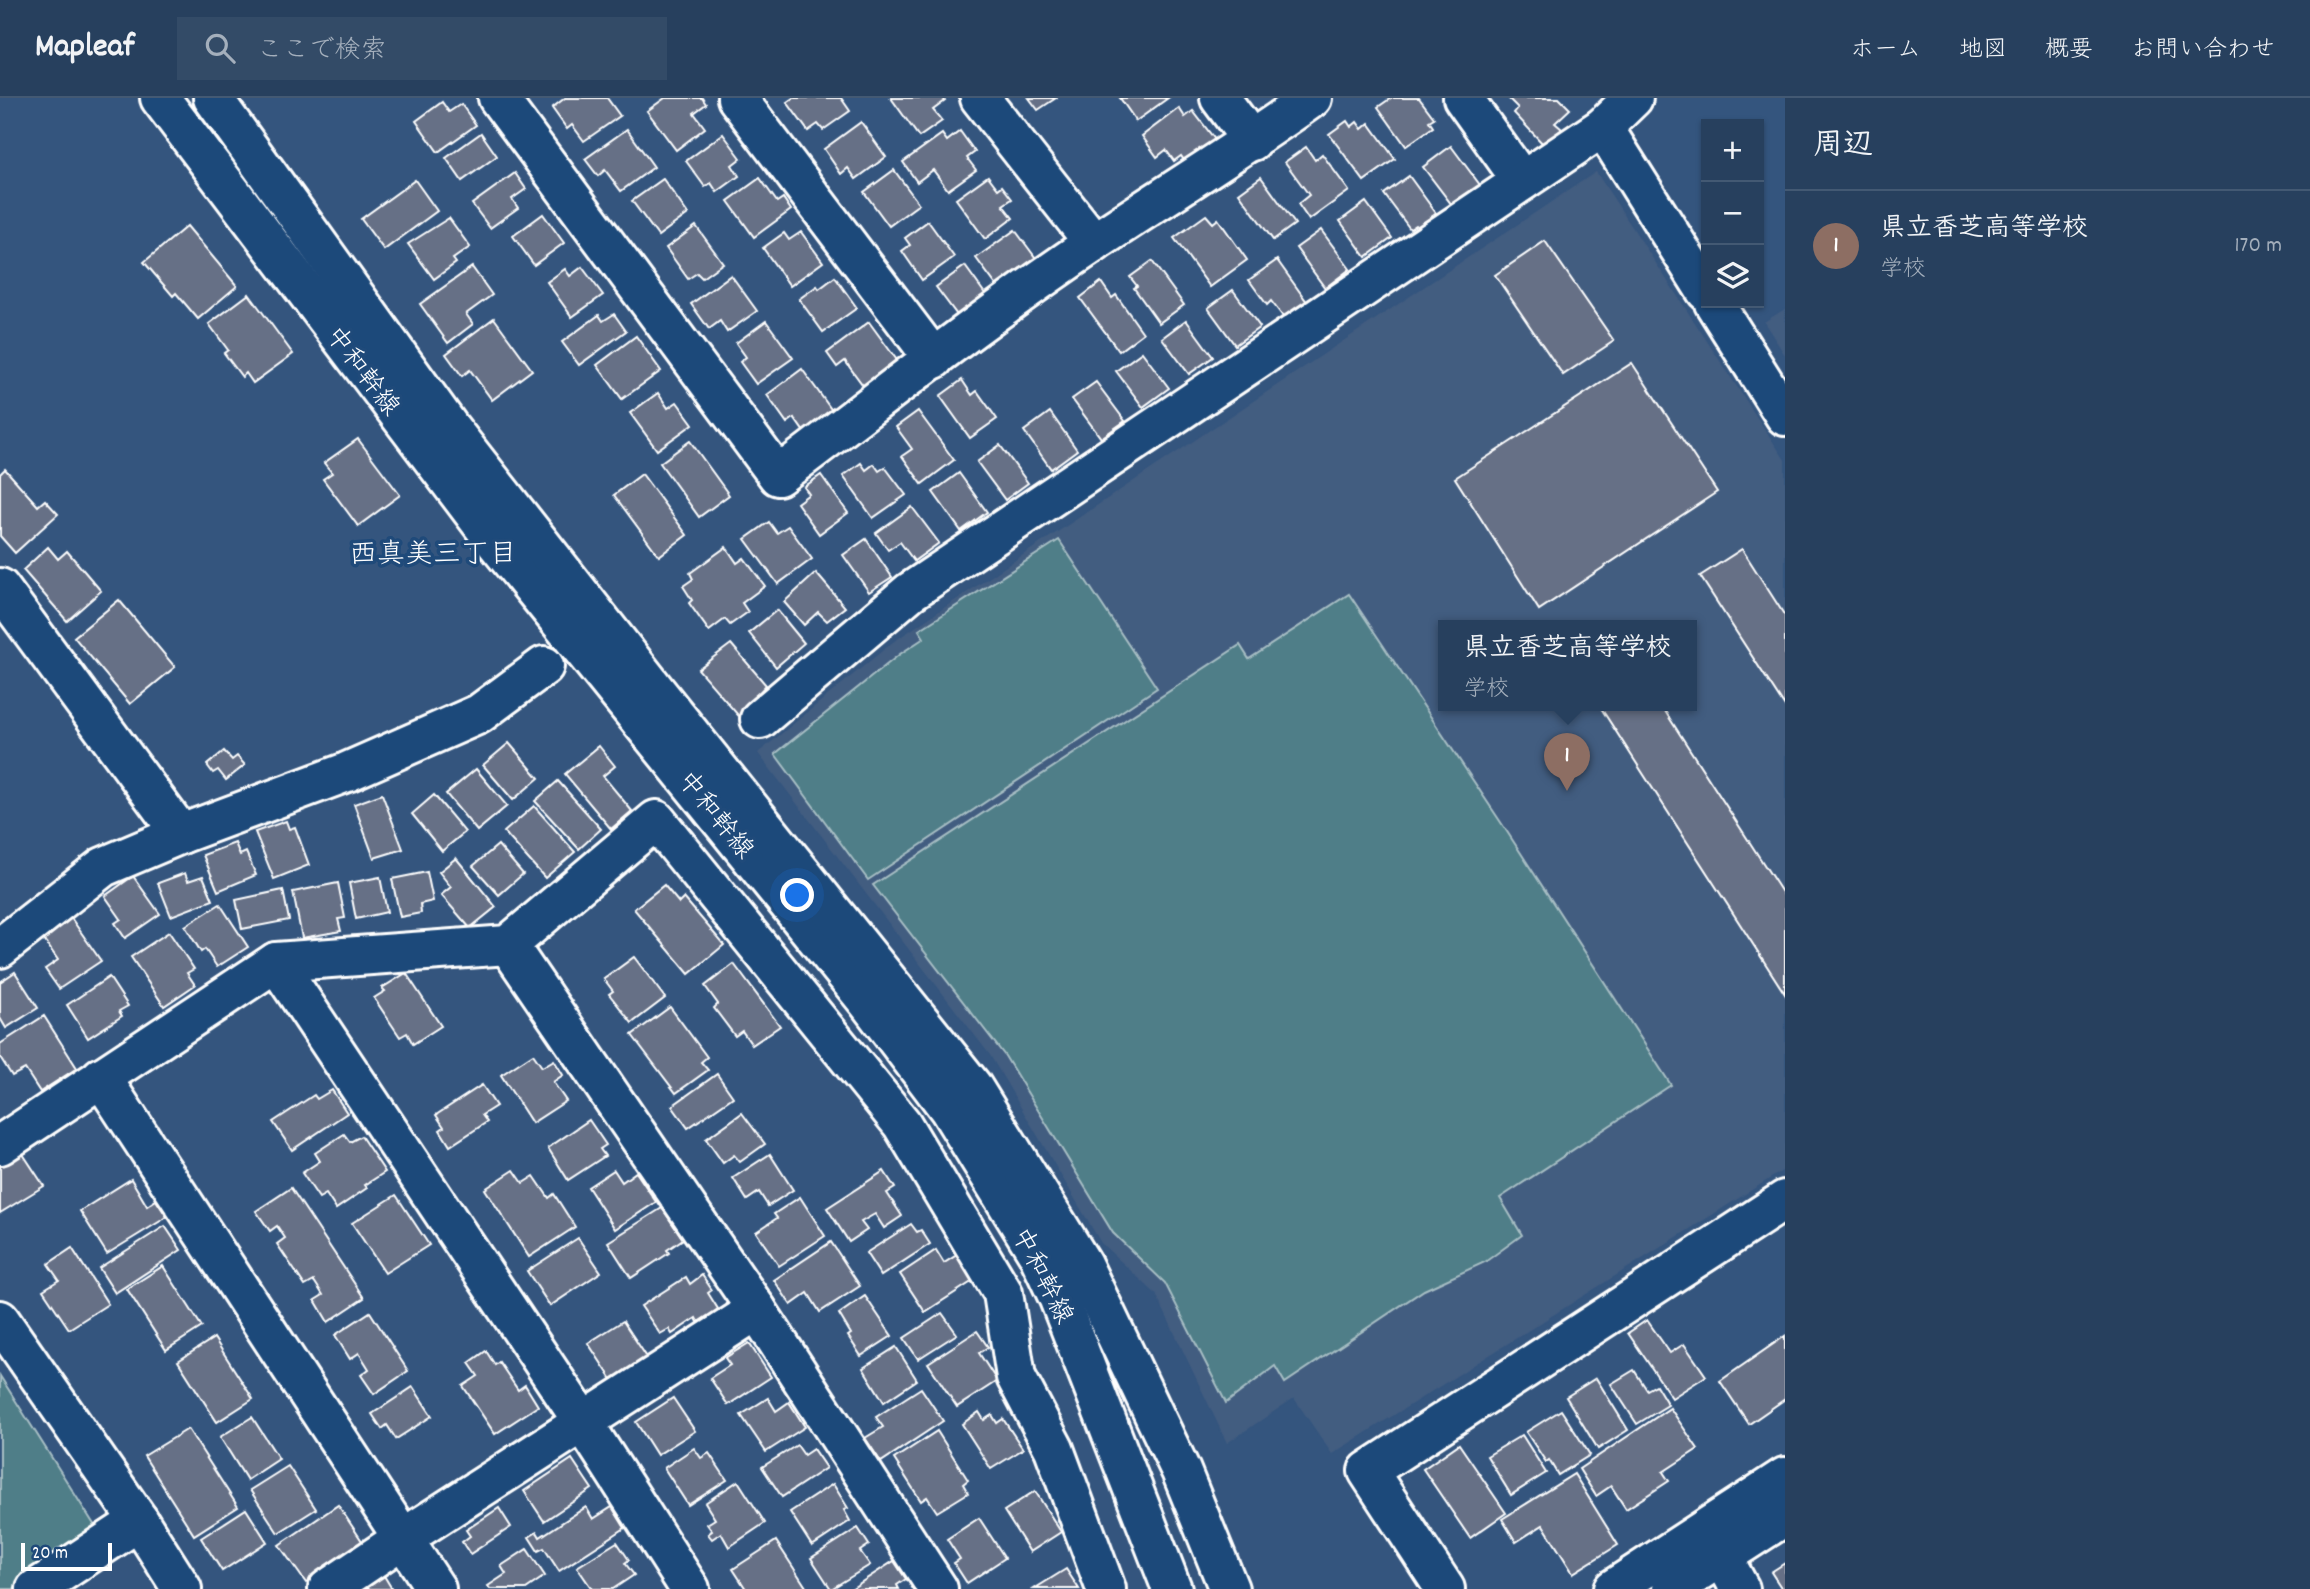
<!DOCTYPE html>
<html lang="ja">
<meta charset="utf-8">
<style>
:root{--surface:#27405e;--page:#334b67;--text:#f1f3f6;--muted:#a4afbc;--line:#435973;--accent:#ffd166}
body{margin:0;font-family:Dekko,"Klee One",sans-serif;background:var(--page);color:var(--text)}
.controls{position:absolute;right:21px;top:21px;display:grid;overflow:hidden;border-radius:0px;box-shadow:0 2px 5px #0004}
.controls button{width:63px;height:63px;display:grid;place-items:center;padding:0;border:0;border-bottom:2px solid var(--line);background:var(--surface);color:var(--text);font:35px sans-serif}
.scale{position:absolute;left:21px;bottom:18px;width:91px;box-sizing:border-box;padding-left:7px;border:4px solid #fff;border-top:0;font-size:19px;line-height:24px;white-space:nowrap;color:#fff;-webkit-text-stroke:5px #1f4a7a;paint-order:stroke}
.you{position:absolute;left:798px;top:798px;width:24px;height:24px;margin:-18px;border:5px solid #fff;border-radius:50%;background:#1a73e8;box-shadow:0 0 0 10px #1a73e833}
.badge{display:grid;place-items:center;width:46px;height:46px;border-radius:50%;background:var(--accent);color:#fff;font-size:23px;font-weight:700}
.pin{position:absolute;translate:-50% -58px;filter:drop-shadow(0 2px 4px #0008)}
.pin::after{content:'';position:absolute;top:37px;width:24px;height:21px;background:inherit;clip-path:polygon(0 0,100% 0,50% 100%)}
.popup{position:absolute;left:1438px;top:522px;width:259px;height:91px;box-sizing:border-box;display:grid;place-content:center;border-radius:0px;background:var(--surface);filter:drop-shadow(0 2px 5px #0005);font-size:23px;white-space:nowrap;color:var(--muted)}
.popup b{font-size:26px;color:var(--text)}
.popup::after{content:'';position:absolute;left:50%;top:100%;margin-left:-14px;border:14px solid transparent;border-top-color:var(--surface)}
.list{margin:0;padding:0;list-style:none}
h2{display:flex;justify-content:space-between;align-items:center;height:91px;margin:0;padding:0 28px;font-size:30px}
h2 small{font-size:23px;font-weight:400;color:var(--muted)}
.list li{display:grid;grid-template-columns:46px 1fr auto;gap:21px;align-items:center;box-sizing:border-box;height:112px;padding:0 28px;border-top:2px solid var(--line)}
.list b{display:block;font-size:26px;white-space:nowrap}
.list p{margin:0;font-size:23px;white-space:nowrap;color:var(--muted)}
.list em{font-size:23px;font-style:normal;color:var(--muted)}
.icon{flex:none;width:38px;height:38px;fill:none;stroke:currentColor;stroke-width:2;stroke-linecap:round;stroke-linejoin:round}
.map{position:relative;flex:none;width:1785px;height:1491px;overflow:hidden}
header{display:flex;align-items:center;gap:42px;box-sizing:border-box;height:98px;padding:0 35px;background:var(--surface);border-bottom:2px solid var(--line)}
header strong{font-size:33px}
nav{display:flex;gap:38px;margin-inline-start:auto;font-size:24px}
.search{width:490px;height:63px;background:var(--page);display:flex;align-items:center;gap:18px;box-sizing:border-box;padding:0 24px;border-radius:0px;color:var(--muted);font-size:26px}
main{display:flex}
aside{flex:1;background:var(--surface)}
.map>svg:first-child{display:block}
</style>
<header>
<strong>Mapleaf</strong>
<div class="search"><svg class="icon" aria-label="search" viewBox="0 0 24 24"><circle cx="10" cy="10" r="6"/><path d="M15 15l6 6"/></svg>ここで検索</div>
<nav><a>ホーム</a><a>地図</a><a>概要</a><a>お問い合わせ</a></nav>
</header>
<main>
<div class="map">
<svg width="1785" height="1491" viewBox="0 0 1785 1491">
<rect width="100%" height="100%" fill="#34557e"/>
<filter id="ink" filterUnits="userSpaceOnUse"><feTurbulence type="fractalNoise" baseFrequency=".0143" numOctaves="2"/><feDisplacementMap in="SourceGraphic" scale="14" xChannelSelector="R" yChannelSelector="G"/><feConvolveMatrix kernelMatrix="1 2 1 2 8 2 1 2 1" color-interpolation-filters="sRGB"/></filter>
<g filter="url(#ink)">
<!-- built -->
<g fill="#435d80" fill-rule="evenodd">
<path d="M1596 74 1785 362V518L1742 452 1701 478 1785 609V799L1661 607H1691V527H1443V607H1599L1785 896V1071L1332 1356 1294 1300 1227 1345 1156 1196 1101 1145 990 957 758 655 893 544ZM1545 143 1614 243 1563 277 1495 178ZM1632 265 1717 394 1539 511 1455 380ZM1349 496 1504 729 1671 987 1500 1100 1522 1138 1485 1164 1424 1192 1286 1285 1275 1268 1225 1304 1165 1185 1113 1135 1005 958 1239 547 1248 561Z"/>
<polygon points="1785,211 1785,257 1764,224"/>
</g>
<!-- green -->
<g fill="#4f7e88" stroke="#a7bec4" stroke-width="2">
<polygon points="1059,442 1157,590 868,782 775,656 900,556 924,540 919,532"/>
<polygon points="1349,496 1504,729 1671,987 1500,1100 1522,1137 1485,1164 1424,1192 1285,1285 1275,1268 1226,1305 1165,1185 1113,1135 1005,958 873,787 1240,547 1249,561"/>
<polygon points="0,1278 100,1436 13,1491 0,1491"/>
</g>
<!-- building -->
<g fill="#667086" stroke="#fff" stroke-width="2">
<polygon points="565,0 607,0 620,18 584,43 572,27 567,31 552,10"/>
<polygon points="665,0 702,0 706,6 694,15 705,30 676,52 647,13"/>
<polygon points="793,0 841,0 850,13 823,32 818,26 808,33 787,4"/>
<polygon points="891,0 943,0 945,3 933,12 942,23 919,39"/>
<polygon points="1029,0 1056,0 1038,12"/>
<polygon points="1120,0 1168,0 1136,23"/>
<polygon points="1391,0 1419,0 1434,20 1429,23 1433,29 1406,48 1378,9"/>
<polygon points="1508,0 1559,0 1570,11 1555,25 1562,31 1544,47 1514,15 1518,10"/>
<polygon points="442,4 449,14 461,6 476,27 438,54 416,23"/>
<polygon points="1179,10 1185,19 1193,13 1216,43 1186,65 1181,58 1174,63 1166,52 1157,59 1142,38"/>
<polygon points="1347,23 1351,29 1357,24 1362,31 1369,25 1395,61 1364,83 1329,36"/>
<polygon points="861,24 886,59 856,81 848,70 841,76 824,51"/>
<polygon points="627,31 654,69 621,93 605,72 598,78 585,61"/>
<polygon points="960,33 975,54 967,60 976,72 948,92 933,72 917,84 903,64 942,36 947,43"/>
<polygon points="481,35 497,58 462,83 446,60"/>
<polygon points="723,36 741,60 732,67 739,78 717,94 711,85 705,89 686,63"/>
<polygon points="1451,48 1480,87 1452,107 1423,69"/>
<polygon points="1306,49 1315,62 1322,56 1349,93 1309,122 1298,106 1309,97 1285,64"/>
<polygon points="894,72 919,106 889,128 864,94"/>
<polygon points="515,75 526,91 512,101 518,110 490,130 472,106"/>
<polygon points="988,78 998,91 1002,88 1012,101 1003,107 1013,120 985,141 956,101"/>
<polygon points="1409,78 1441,122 1422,135 1416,127 1410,131 1384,96"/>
<polygon points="1261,79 1295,126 1273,142 1239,95"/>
<polygon points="760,80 777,104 783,100 791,112 754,139 728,103"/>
<polygon points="663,81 688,116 658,138 632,103"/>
<polygon points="415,82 437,113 384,152 361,121"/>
<polygon points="1366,104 1392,140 1366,159 1340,123"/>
<polygon points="543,116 564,145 534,167 513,138"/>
<polygon points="1206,117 1213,125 1218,121 1247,162 1210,189 1174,140"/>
<polygon points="449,120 470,149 453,161 456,165 434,181 408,146"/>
<polygon points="928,123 954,159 922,182 902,153 910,147 905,140"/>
<polygon points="187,128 237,188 198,221 176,195 173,198 144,164"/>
<polygon points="696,128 723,165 702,180 697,175 688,181 666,150"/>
<polygon points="1015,132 1038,163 999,191 976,160"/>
<polygon points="1321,132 1350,171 1325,190 1296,150"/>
<polygon points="801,134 823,164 790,188 763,150 784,135 789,142"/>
<polygon points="1545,143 1614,243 1563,277 1495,177"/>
<polygon points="1277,162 1307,204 1284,220 1271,203 1267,207 1249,182"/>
<polygon points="1152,163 1184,207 1159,225 1134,190 1137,188 1130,179"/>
<polygon points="965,168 991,204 963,225 936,189"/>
<polygon points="472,169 492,197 466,216 473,226 448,245 420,206"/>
<polygon points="582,169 603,197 572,219 547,184 565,171 570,178"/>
<polygon points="731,177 757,213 727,234 720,223 709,231 691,206"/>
<polygon points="835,179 857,210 823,234 799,201 817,188 819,191"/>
<polygon points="1101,184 1112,200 1116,197 1143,235 1119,253 1080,200"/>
<polygon points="1233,192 1260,229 1235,247 1208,210"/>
<polygon points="249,196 293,256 253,285 246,275 242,279 224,255 228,252 209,226"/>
<polygon points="614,216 626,233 579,267 562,244 599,217 603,223"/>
<polygon points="494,220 532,272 492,302 470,272 462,278 446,256"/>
<polygon points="1186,222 1213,259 1189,276 1162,240"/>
<polygon points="766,223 793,260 756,286 740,264 746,259 736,245"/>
<polygon points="869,224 899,265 865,290 845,263 837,269 827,255"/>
<polygon points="636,238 661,273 622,301 597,267"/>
<polygon points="1142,254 1169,290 1143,309 1116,273"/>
<polygon points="1632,265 1717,394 1539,512 1455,380"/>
<polygon points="802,271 833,314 804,334 794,320 787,325 767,297"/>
<polygon points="962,282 972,297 977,293 997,321 970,340 940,298"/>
<polygon points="1096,284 1125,323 1101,340 1072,301"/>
<polygon points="658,295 668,310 677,304 693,326 657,352 630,315"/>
<polygon points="918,313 954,362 922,386 902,358 912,351 896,329"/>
<polygon points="1050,314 1077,352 1051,371 1024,333"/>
<polygon points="358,341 400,397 358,428 323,381 332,375 324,365"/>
<polygon points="690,343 729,397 699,419 660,365"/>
<polygon points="1000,347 1028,385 1005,402 977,364"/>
<polygon points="861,365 866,372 874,366 879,373 885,369 906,397 873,420 843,378"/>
<polygon points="5,371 38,408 45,402 58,416 15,455 0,438 0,376"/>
<polygon points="959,375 987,414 961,433 933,394"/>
<polygon points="642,376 687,437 659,458 614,397"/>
<polygon points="821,377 848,415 819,436 797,405 809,396 804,389"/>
<polygon points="912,409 939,445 914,463 900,444 888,452 876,435"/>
<polygon points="769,424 777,435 788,428 812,461 778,486 745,441"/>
<polygon points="866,441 892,479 869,494 843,457"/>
<polygon points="48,449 58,461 67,453 101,493 67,523 23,472"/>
<polygon points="726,449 737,465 744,460 765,488 742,505 748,514 730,527 725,521 709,533 689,505 692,502 683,488 693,481 690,475"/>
<polygon points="1742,451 1785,518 1785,609 1700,478"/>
<polygon points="816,475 845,509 827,523 818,514 804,527 784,504"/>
<polygon points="119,502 175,569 130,606 74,539"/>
<polygon points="777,512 804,545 776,569 749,535"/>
<polygon points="731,546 766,587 757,597 766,605 743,623 698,571"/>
<polygon points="1599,607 1661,607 1785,799 1785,896"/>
<polygon points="509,645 539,680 513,702 483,667"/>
<polygon points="599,648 615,668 603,678 632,713 611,731 565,676"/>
<polygon points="224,653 232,662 237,658 245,667 226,682 218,672 213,675 207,667"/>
<polygon points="476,671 507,708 477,733 446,696"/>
<polygon points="558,683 601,731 579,751 535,703"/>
<polygon points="382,696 403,751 374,760 354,706"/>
<polygon points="434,697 465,734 442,753 412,716"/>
<polygon points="534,708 575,754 545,780 504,734"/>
<polygon points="286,723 289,731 295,729 309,767 274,781 255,734"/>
<polygon points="235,745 240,757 246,754 256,777 218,793 203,757"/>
<polygon points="498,747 523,776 499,797 473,768"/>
<polygon points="456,760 496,809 470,830 441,797 451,789 439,774"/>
<polygon points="427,774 433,803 420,806 421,815 400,819 392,781"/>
<polygon points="185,775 188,783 203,778 213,802 171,818 158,785"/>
<polygon points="133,778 160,816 125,840 115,825 121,821 105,798"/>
<polygon points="380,779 387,814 356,821 349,785"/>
<polygon points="338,785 345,820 338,821 341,833 302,840 293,794"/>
<polygon points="664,787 679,805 684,800 724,847 689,876 634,811"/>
<polygon points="283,792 289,822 242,831 236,802"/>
<polygon points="220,806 248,849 217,869 205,851 201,854 185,828"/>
<polygon points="71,820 101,863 59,891 45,871 58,862 42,839"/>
<polygon points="169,834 194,871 187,875 195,887 164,908 131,859"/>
<polygon points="634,859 665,900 632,925 609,896 613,893 604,881"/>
<polygon points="734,866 780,928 752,947 742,933 735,938 714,910 718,906 705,888"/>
<polygon points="15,874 38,910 6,930 0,920 0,884"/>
<polygon points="406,875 441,928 413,946 407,935 400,939 374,900 385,893 382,890"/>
<polygon points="109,879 128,908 119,913 122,918 88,940 67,907"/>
<polygon points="670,909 707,959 701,964 708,972 676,995 632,937"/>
<polygon points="44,918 77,970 40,994 25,971 12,978 0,959 0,946"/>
<polygon points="533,956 542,969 554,962 563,977 553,984 566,1003 532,1025 501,977"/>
<polygon points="717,976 733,999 688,1030 672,1008"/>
<polygon points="482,987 496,1008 482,1017 487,1024 450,1048 440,1032 444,1029 436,1017"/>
<polygon points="332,992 347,1015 292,1052 273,1024 314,997 317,1001"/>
<polygon points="742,1015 765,1046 740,1064 734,1057 723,1065 706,1041"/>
<polygon points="589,1022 606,1047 600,1051 605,1058 568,1082 548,1050"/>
<polygon points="344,1036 350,1044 361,1038 385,1074 365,1087 367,1090 336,1111 326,1096 319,1100 302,1075 320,1063 315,1055"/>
<polygon points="21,1053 44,1088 0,1115 0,1066"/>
<polygon points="770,1056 793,1092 768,1108 759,1094 747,1102 733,1080"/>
<polygon points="514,1072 523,1085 534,1078 549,1100 554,1096 575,1129 529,1159 485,1091"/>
<polygon points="614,1072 622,1084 636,1074 656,1104 615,1131 588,1089"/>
<polygon points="884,1073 895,1090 887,1095 902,1118 884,1130 875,1116 861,1124 867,1132 849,1144 827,1110"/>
<polygon points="131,1081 147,1108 156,1102 167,1119 107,1156 80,1113"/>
<polygon points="291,1090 364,1200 328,1224 315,1202 323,1197 314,1183 305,1188 277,1146 285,1140 277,1128 270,1133 256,1113"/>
<polygon points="396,1097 429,1147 385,1175 352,1125"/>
<polygon points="800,1099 825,1138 779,1168 756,1134 777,1120 774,1116"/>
<polygon points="662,1110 683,1141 667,1152 669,1155 631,1180 608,1144"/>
<polygon points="911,1126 917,1134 921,1132 930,1146 881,1178 866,1155"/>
<polygon points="165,1128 181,1152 115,1195 99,1170"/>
<polygon points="578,1140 601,1174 550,1208 527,1173"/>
<polygon points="831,1144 860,1188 820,1214 808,1195 791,1207 774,1182"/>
<polygon points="72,1150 108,1206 69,1231 43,1192 59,1182 48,1166"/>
<polygon points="936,1152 944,1165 957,1157 973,1183 925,1214 900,1176"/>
<polygon points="163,1168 202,1229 166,1252 127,1191"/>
<polygon points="702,1177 712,1192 708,1195 718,1211 698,1224 696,1220 672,1236 669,1231 660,1236 641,1208 686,1179 690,1186"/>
<polygon points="865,1198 892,1238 861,1258 848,1238 851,1236 839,1216"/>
<polygon points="370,1214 408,1273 374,1296 361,1277 369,1271 359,1255 350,1261 335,1237"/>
<polygon points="942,1215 957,1236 918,1261 904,1240"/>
<polygon points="1647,1222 1670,1255 1684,1246 1706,1278 1672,1300 1628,1235"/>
<polygon points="623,1223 648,1261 613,1283 588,1245"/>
<polygon points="977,1233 988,1249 979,1255 997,1283 957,1309 928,1265"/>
<polygon points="1785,1238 1785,1301 1749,1326 1720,1283"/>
<polygon points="214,1240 253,1301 217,1324 178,1263"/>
<polygon points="749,1245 771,1279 728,1307 710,1280 730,1267 725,1260"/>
<polygon points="896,1249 917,1282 884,1304 863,1270"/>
<polygon points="486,1253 495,1267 499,1264 518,1292 525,1287 538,1308 495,1336 463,1288 478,1278 469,1265"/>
<polygon points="1634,1272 1647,1292 1656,1287 1668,1307 1637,1326 1611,1286"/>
<polygon points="1596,1280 1628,1332 1598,1351 1566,1299"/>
<polygon points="413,1289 432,1318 396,1341 387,1327 382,1331 372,1316"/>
<polygon points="921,1290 943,1323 881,1364 865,1340 883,1329 876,1319"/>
<polygon points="673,1300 695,1333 657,1357 636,1324"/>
<polygon points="768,1300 776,1313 789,1304 805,1329 766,1354 741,1317"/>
<polygon points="1670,1310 1698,1351 1663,1374 1669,1383 1626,1411 1611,1388 1596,1398 1579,1371"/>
<polygon points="1561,1312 1590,1357 1558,1377 1549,1362 1546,1364 1526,1334"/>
<polygon points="979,1314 984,1322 992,1317 997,1325 1003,1321 1023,1351 991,1371 962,1326"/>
<polygon points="252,1319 279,1361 247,1382 220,1339"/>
<polygon points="188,1331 238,1409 194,1437 144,1358"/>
<polygon points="937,1333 968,1382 963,1386 968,1395 937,1414 927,1399 921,1403 894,1361"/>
<polygon points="1522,1337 1546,1375 1511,1397 1487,1358"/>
<polygon points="1459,1346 1506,1415 1470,1440 1423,1371"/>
<polygon points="797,1347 804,1357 813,1351 826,1370 782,1399 762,1369"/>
<polygon points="694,1350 701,1360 709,1355 727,1382 688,1407 664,1370"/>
<polygon points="572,1361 592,1391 544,1423 524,1393"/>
<polygon points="288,1368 316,1411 278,1435 250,1392"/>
<polygon points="1574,1376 1618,1447 1573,1475 1543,1427 1516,1444 1502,1421"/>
<polygon points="738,1383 765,1425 729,1449 721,1435 712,1441 708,1436 712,1433 707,1426 715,1421 705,1405"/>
<polygon points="833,1386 848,1410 844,1412 850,1423 812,1448 790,1414"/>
<polygon points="1035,1393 1061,1434 1030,1454 1004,1413"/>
<polygon points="338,1407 364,1446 306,1485 279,1447"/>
<polygon points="586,1409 593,1421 612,1409 625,1430 559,1473 544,1450 538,1453 529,1439 537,1434 540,1439"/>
<polygon points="499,1410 511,1429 470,1456 462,1444 470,1438 466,1432"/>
<polygon points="246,1411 267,1444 222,1473 201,1440"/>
<polygon points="979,1420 1005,1460 967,1485 954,1465 960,1461 947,1441"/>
<polygon points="858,1430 869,1447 860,1453 870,1467 831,1491 811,1460"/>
<polygon points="776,1443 806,1489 803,1491 746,1491 733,1471"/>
<polygon points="617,1444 629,1462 625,1465 634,1477 613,1491 592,1491 577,1469"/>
<polygon points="527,1451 545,1478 526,1491 490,1491 488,1488 506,1476 501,1468"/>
<polygon points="894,1463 906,1481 897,1487 899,1491 851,1491"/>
<polygon points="1785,1465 1785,1491 1782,1491 1771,1474"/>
<polygon points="1066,1471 1079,1491 1034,1491"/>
<polygon points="383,1476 392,1491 359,1491"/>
</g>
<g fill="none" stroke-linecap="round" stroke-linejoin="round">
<!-- minor casing -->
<g stroke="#fff" stroke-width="44">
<g id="minor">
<path d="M498 0 778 378C883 299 986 217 1095 144 1167 96 1241 51 1312 0"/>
<polyline points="737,0 934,261"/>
<polyline points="980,0 1094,145"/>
<polyline points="1220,0 1252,43"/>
<polyline points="1463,0 1522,83"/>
<polyline points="1603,29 1706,193"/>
<polyline points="1714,205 1785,318"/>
<polyline points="0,490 181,736"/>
<polyline points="760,621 910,494 1603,29 1633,0"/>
<polyline points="508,847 757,1212 938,1491"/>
<polyline points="0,850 103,769 181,736 347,674 479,616 544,568"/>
<polyline points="276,864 583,1324 690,1491"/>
<polyline points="101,979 436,1491"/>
<polyline points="0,1047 276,864 508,847 656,722 902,1026 1003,1195 1016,1279 1054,1351 1106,1491"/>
<polyline points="0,1222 139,1423 182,1491"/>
<polyline points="1722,1458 1740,1491"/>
<polyline points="36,1491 139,1423"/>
<polyline points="328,1491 402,1441 757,1212"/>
<polyline points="1445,1491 1368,1373 1785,1102"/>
<polyline points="1613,1491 1785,1379"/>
<polyline points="1672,1491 1785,1418"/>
</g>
</g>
<!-- major casing -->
<g stroke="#fff" stroke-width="44">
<g id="major">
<polyline points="160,0 494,442 868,904 949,1011 1037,1154 1059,1201 1172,1491"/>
<polyline points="213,0 450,330 656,593 972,988 1082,1166 1181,1373 1229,1491"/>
</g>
</g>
<!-- minor -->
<use href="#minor" stroke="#1f4a7a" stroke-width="38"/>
<!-- major -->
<use href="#major" stroke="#1f4a7a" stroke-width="38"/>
</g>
</g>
<g text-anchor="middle" stroke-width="7" stroke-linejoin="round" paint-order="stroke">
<!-- street labels -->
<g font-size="26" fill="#fff" stroke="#1f4a7a">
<text transform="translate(364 272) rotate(53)" y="9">中和幹線</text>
<text transform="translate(717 716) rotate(51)" y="9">中和幹線</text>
<text transform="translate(1044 1177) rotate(63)" y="9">中和幹線</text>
</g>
<!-- neighbourhood labels -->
<g font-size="28" fill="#fff" stroke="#1f4a7a">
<text x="433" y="464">西真美三丁目</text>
</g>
</g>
</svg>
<div class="controls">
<button>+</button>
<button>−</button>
<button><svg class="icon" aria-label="layers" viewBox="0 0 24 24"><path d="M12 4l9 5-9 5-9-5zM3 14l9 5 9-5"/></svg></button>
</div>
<div class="scale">20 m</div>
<div class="you"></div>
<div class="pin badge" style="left:1567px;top:693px;background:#8d6e63">1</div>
<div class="popup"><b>県立香芝高等学校</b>学校</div>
</div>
<aside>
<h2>周辺<small></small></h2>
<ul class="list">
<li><span class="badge" style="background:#8d6e63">1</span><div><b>県立香芝高等学校</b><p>学校</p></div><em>170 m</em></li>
</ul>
</aside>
</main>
